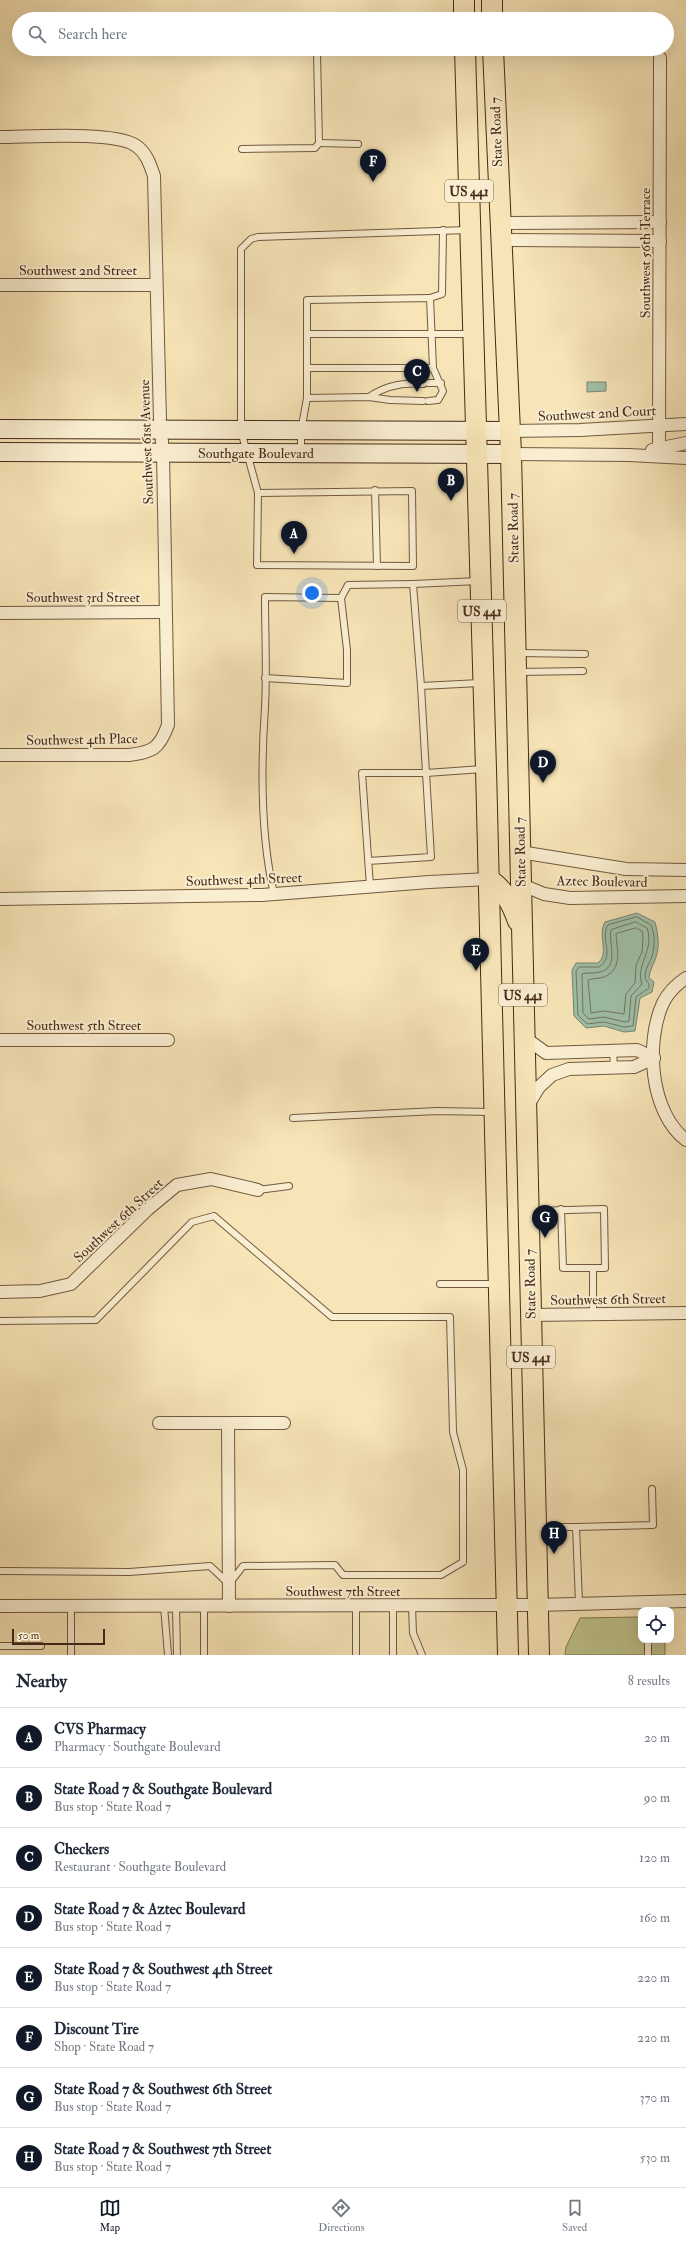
<!DOCTYPE html>
<meta charset="utf-8">
<style>
:root{--surface:#fff;--page:#f2f2f3;--text:#1f2937;--muted:#747a83;--line:#e0e1e3;--accent:#111827}
body{margin:0;font-family:"IM FELL Double Pica",serif;background:var(--page);color:var(--text)}
.controls{position:absolute;right:12px;bottom:12px;display:grid;overflow:hidden;border-radius:8px;box-shadow:0 4px 16px #0002}
.controls button{width:36px;height:36px;display:grid;place-items:center;padding:0;border:0;border-bottom:1px solid var(--line);background:var(--surface);color:var(--text);font:20px sans-serif}
.scale{position:absolute;left:12px;bottom:10px;width:93px;box-sizing:border-box;padding-left:4px;border:2px solid #452a18;border-top:0;font-size:11px;line-height:14px;white-space:nowrap;color:#452a18;-webkit-text-stroke:3px #faeed1;paint-order:stroke}
.you{position:absolute;left:312px;top:593px;width:14px;height:14px;margin:-10px;border:3px solid #fff;border-radius:50%;background:#1a73e8;box-shadow:0 0 0 6px #1a73e833}
.badge{display:grid;place-items:center;width:26px;height:26px;border-radius:50%;background:var(--accent);color:#fff;font-size:13px;font-weight:700}
.pin{position:absolute;translate:-50% -33px;filter:drop-shadow(0 1px 2px #0008)}
.pin::after{content:'';position:absolute;top:21px;width:14px;height:12px;background:inherit;clip-path:polygon(0 0,100% 0,50% 100%)}
.list{margin:0;padding:0;list-style:none}
h2{display:flex;justify-content:space-between;align-items:center;height:52px;margin:0;padding:0 16px;font-size:17px}
h2 small{font-size:13px;font-weight:400;color:var(--muted)}
.list li{display:grid;grid-template-columns:26px 1fr auto;gap:12px;align-items:center;box-sizing:border-box;height:60px;padding:0 16px;border-top:1px solid var(--line)}
.list b{display:block;font-size:15px;white-space:nowrap}
.list p{margin:0;font-size:13px;white-space:nowrap;color:var(--muted)}
.list em{font-size:13px;font-style:normal;color:var(--muted)}
.icon{flex:none;width:22px;height:22px;fill:none;stroke:currentColor;stroke-width:2;stroke-linecap:round;stroke-linejoin:round}
.map{position:relative;flex:none;width:686px;height:1655px;overflow:hidden}
.search{position:absolute;background:var(--surface);box-shadow:0 4px 16px #0002;left:12px;right:12px;top:12px;height:44px;display:flex;align-items:center;gap:10px;box-sizing:border-box;padding:0 14px;border-radius:22px;color:var(--muted);font-size:15px}
.sheet{height:532px;background:var(--surface)}
nav{display:flex;justify-content:space-around;align-items:center;box-sizing:border-box;height:56px;border-top:1px solid var(--line);background:var(--surface);font-size:11px;color:var(--muted)}
nav a{display:grid;justify-items:center;gap:2px}
nav .on{color:var(--accent)}
.map>svg:first-child{display:block}
</style>
<div class="map">
<svg width="686" height="1655" viewBox="0 0 686 1655">
<rect width="100%" height="100%" fill="#f7e5b8"/>
<filter id="stains"><feTurbulence type="fractalNoise" baseFrequency=".005" numOctaves="4"/><feColorMatrix values="0 0 0 0 .2 0 0 0 0 .09 0 0 0 0 .02 0 0 0 .5 -.17"/></filter>
<radialGradient id="worn" r=".72"><stop offset=".6" stop-color="#630" stop-opacity="0"/><stop offset="1" stop-color="#630" stop-opacity=".3"/></radialGradient>
<!-- green -->
<polygon fill="#bec48e" stroke="#827753" points="641,1617 641,1640 665,1640 665,1655 565,1655 566,1647 580,1618"/>
<!-- water -->
<g fill="#9ec0a9" stroke="#7a846f">
<polygon points="587,382 606,382 606,391 587,392"/>
<path d="M637 913 655 922C658 934 660 945 656 957 654 964 650 969 649 978L654 982 652 992 640 998 635 1031 624 1032 604 1026 586 1028 574 1016 572 970 576 963H598C610 953 597 936 605 922Z"/>
</g>
<g fill="none" stroke-linecap="round" stroke-linejoin="round">
<!-- shore -->
<g stroke="#727560" stroke-width="1">
<path d="M637 917 651 925C655 934 655 946 652 956 650 963 645 968 645 977 646 982 650 982 649 988L636 997 633 1026 624 1027 604 1022 587 1024 578 1015 576 971 579 967H599C616 956 599 939 608 925Z"/>
<path d="M636 922 647 928C655 950 635 965 642 984L631 996 629 1021 625 1022 604 1017 589 1019 583 1013 582 974C587 972 594 974 600 972 620 967 608 943 611 930Z"/>
<path d="M636 928 642 931 643 937 642 952 636 965 635 983 626 994 624 1014 604 1011 591 1013 588 980C593 978 599 979 604 977 623 969 617 950 616 934Z"/>
</g>
<!-- service casing -->
<g stroke="#725940" stroke-width="8">
<g id="service">
<polyline points="319,143 358,144"/>
<polyline points="242,149 315,148 319,143 317,53"/>
<polyline points="430,298 442,294 443,230"/>
<polyline points="307,334 471,334"/>
<polyline points="428,383 441,383"/>
<path d="M369 397C385 386 403 382 423 384"/>
<polyline points="307,398 369,397 390,400 423,401"/>
<polyline points="428,401 438,400 443,391 433,368"/>
<polyline points="301,452 301,431 307,398 307,300 430,298 433,368 308,368"/>
<polyline points="375,490 377,566"/>
<polyline points="258,493 412,491 413,566 257,565 258,493 241,431 241,249 251,239 258,237 468,230"/>
<polyline points="519,653 585,654"/>
<polyline points="518,672 583,671"/>
<polyline points="265,678 347,683 347,650 341,598"/>
<polyline points="480,683 421,686 426,773 483,769"/>
<polyline points="421,686 413,584 479,581"/>
<polyline points="368,861 431,857 426,773 362,773 370,886"/>
<path d="M274 894C261 838 261 765 265 707 267 671 265 634 265 597L341 598 348 585 413 584"/>
<polyline points="613,1051 614,1068"/>
<polyline points="293,1118 437,1111 491,1112"/>
<polyline points="258,1190 289,1186"/>
<polyline points="561,1209 563,1268 593,1268"/>
<polyline points="531,1211 604,1209 605,1268 593,1268 593,1314"/>
<polyline points="440,1284 496,1284"/>
<polyline points="0,1321 96,1320 192,1222 214,1216 332,1317 450,1317 453,1432 463,1470 463,1562 441,1575 343,1575 335,1565 243,1566 229,1584 210,1566 129,1572 0,1571"/>
<polyline points="538,1527 576,1527 579,1603"/>
<polyline points="576,1527 653,1525 652,1489"/>
<polyline points="71,1606 71,1655"/>
<polyline points="164,1606 168,1655"/>
<polyline points="176,1606 177,1655"/>
<polyline points="356,1606 356,1654"/>
<polyline points="412,1606 413,1633 422,1655"/>
<polyline points="648,1640 648,1655"/>
<polyline points="0,1646 41,1646"/>
<polyline points="204,1655 204,1606"/>
<polyline points="393,1655 393,1606"/>
</g>
</g>
<!-- minor casing -->
<g stroke="#725940" stroke-width="14">
<g id="minor">
<path d="M0 137C30 137 112 131 135 145 146 152 150 164 154 176L160 420 163 453 168 725C159 749 153 752 129 755H0"/>
<polyline points="501,223 660,222"/>
<polyline points="501,240 660,241"/>
<polyline points="0,285 156,285"/>
<polyline points="510,431 580,430 686,424"/>
<polyline points="659,449 660,58"/>
<polyline points="652,450 686,443"/>
<polyline points="511,454 629,455 686,458"/>
<polyline points="0,613 165,612"/>
<polyline points="520,852 626,869 686,870"/>
<polyline points="520,884 544,894 570,898 686,896"/>
<polyline points="0,899 262,895 429,882 489,879"/>
<path d="M686 978C677 984 668 993 663 1003 645 1042 650 1113 686 1140"/>
<polyline points="524,1037 546,1053 637,1050 654,1058"/>
<polyline points="0,1040 168,1040"/>
<polyline points="528,1105 539,1087 552,1075 569,1069 634,1067 654,1058"/>
<polyline points="0,1292 40,1291 71,1284 148,1209 177,1185 211,1179 258,1190"/>
<polyline points="530,1315 686,1313"/>
<polyline points="159,1423 284,1423"/>
<polyline points="228,1423 229,1606"/>
<polyline points="0,1606 537,1605 686,1601"/>
</g>
</g>
<!-- secondary casing -->
<g stroke="#452a18" stroke-width="20">
<g id="secondary">
<polyline points="0,429 510,431"/>
<polyline points="0,452 511,454"/>
</g>
</g>
<!-- primary casing -->
<g stroke="#452a18" stroke-width="22">
<g id="primary">
<polyline points="464,0 464,19"/>
<polyline points="492,0 492,19"/>
<polyline points="465,49 486,769 508,1655"/>
<polyline points="493,49 511,454 539,1655"/>
<path d="M489 879C506 892 511 902 518 921"/>
</g>
</g>
<!-- service -->
<use href="#service" stroke="#faeed1" stroke-width="6"/>
<!-- minor -->
<use href="#minor" stroke="#faeed1" stroke-width="12"/>
<!-- secondary -->
<use href="#secondary" stroke="#faeed1" stroke-width="18"/>
<!-- primary -->
<use href="#primary" stroke="#f7e5b8" stroke-width="20"/>
</g>
<g text-anchor="middle" stroke-width="4" stroke-linejoin="round" paint-order="stroke">
<!-- shield labels -->
<g fill="#faeed1" stroke="#7b6550" stroke-width="1">
<rect x="445" y="180" width="48" height="22" rx="3"/>
<rect x="458" y="600" width="48" height="22" rx="3"/>
<rect x="499" y="984" width="48" height="22" rx="3"/>
<rect x="507" y="1346" width="48" height="22" rx="3"/>
</g>
<g font-size="13" font-weight="bold" fill="#452a18">
<text x="469" y="196">US 441</text>
<text x="482" y="616">US 441</text>
<text x="523" y="1000">US 441</text>
<text x="531" y="1362">US 441</text>
</g>
<!-- street labels -->
<g font-size="14" fill="#452a18" stroke="#faeed1">
<text transform="translate(496 132) rotate(-92)" y="5">State Road 7</text>
<text transform="translate(645 253) rotate(-90)" y="5">Southwest 56th Terrace</text>
<text x="78" y="275">Southwest 2nd Street</text>
<text transform="translate(597 413) rotate(-3)" y="5">Southwest 2nd Court</text>
<text transform="translate(146 442) rotate(-92)" y="5">Southwest 61st Avenue</text>
<text x="256" y="458">Southgate Boulevard</text>
<text transform="translate(513 528) rotate(-91)" y="5">State Road 7</text>
<text x="83" y="602">Southwest 3rd Street</text>
<text transform="translate(82 739) rotate(-1)" y="5">Southwest 4th Place</text>
<text transform="translate(520 852) rotate(-91)" y="5">State Road 7</text>
<text transform="translate(244 879) rotate(-2)" y="5">Southwest 4th Street</text>
<text transform="translate(602 881) rotate(1)" y="5">Aztec Boulevard</text>
<text x="84" y="1030">Southwest 5th Street</text>
<text transform="translate(118 1220) rotate(-43)" y="5">Southwest 6th Street</text>
<text transform="translate(530 1284) rotate(-91)" y="5">State Road 7</text>
<text transform="translate(608 1299) rotate(-1)" y="5">Southwest 6th Street</text>
<text x="343" y="1596">Southwest 7th Street</text>
</g>
</g>
<rect width="100%" height="100%" filter="url(#stains)"/>
<rect width="100%" height="100%" fill="url(#worn)"/>
</svg>
<div class="controls">
<button><svg class="icon" aria-label="locate" viewBox="0 0 24 24"><circle cx="12" cy="12" r="6"/><path d="M12 2v4M12 18v4M2 12h4M18 12h4"/></svg></button>
</div>
<div class="scale">50 m</div>
<div class="you"></div>
<div class="pin badge" style="left:294px;top:554px">A</div>
<div class="pin badge" style="left:451px;top:501px">B</div>
<div class="pin badge" style="left:417px;top:392px">C</div>
<div class="pin badge" style="left:543px;top:783px">D</div>
<div class="pin badge" style="left:476px;top:971px">E</div>
<div class="pin badge" style="left:373px;top:182px">F</div>
<div class="pin badge" style="left:545px;top:1238px">G</div>
<div class="pin badge" style="left:554px;top:1554px">H</div>
<div class="search"><svg class="icon" aria-label="search" viewBox="0 0 24 24"><circle cx="10" cy="10" r="6"/><path d="M15 15l6 6"/></svg>Search here</div>
</div>
<section class="sheet">
<h2>Nearby<small>8 results</small></h2>
<ul class="list">
<li><span class="badge">A</span><div><b>CVS Pharmacy</b><p>Pharmacy · Southgate Boulevard</p></div><em>20 m</em></li>
<li><span class="badge">B</span><div><b>State Road 7 &amp; Southgate Boulevard</b><p>Bus stop · State Road 7</p></div><em>90 m</em></li>
<li><span class="badge">C</span><div><b>Checkers</b><p>Restaurant · Southgate Boulevard</p></div><em>120 m</em></li>
<li><span class="badge">D</span><div><b>State Road 7 &amp; Aztec Boulevard</b><p>Bus stop · State Road 7</p></div><em>160 m</em></li>
<li><span class="badge">E</span><div><b>State Road 7 &amp; Southwest 4th Street</b><p>Bus stop · State Road 7</p></div><em>220 m</em></li>
<li><span class="badge">F</span><div><b>Discount Tire</b><p>Shop · State Road 7</p></div><em>220 m</em></li>
<li><span class="badge">G</span><div><b>State Road 7 &amp; Southwest 6th Street</b><p>Bus stop · State Road 7</p></div><em>370 m</em></li>
<li><span class="badge">H</span><div><b>State Road 7 &amp; Southwest 7th Street</b><p>Bus stop · State Road 7</p></div><em>530 m</em></li>
</ul>
</section>
<nav>
<a class="on"><svg class="icon" aria-label="map" viewBox="0 0 24 24"><path d="M3 6l6-2 6 2 6-2v14l-6 2-6-2-6 2zM9 4v14M15 6v14"/></svg>Map</a>
<a><svg class="icon" aria-label="directions" viewBox="0 0 24 24"><path d="M12 3l9 9-9 9-9-9zM9 14v-3h6M13 9l2 2-2 2"/></svg>Directions</a>
<a><svg class="icon" aria-label="saved" viewBox="0 0 24 24"><path d="M7 4h10v16l-5-4-5 4z"/></svg>Saved</a>
</nav>
